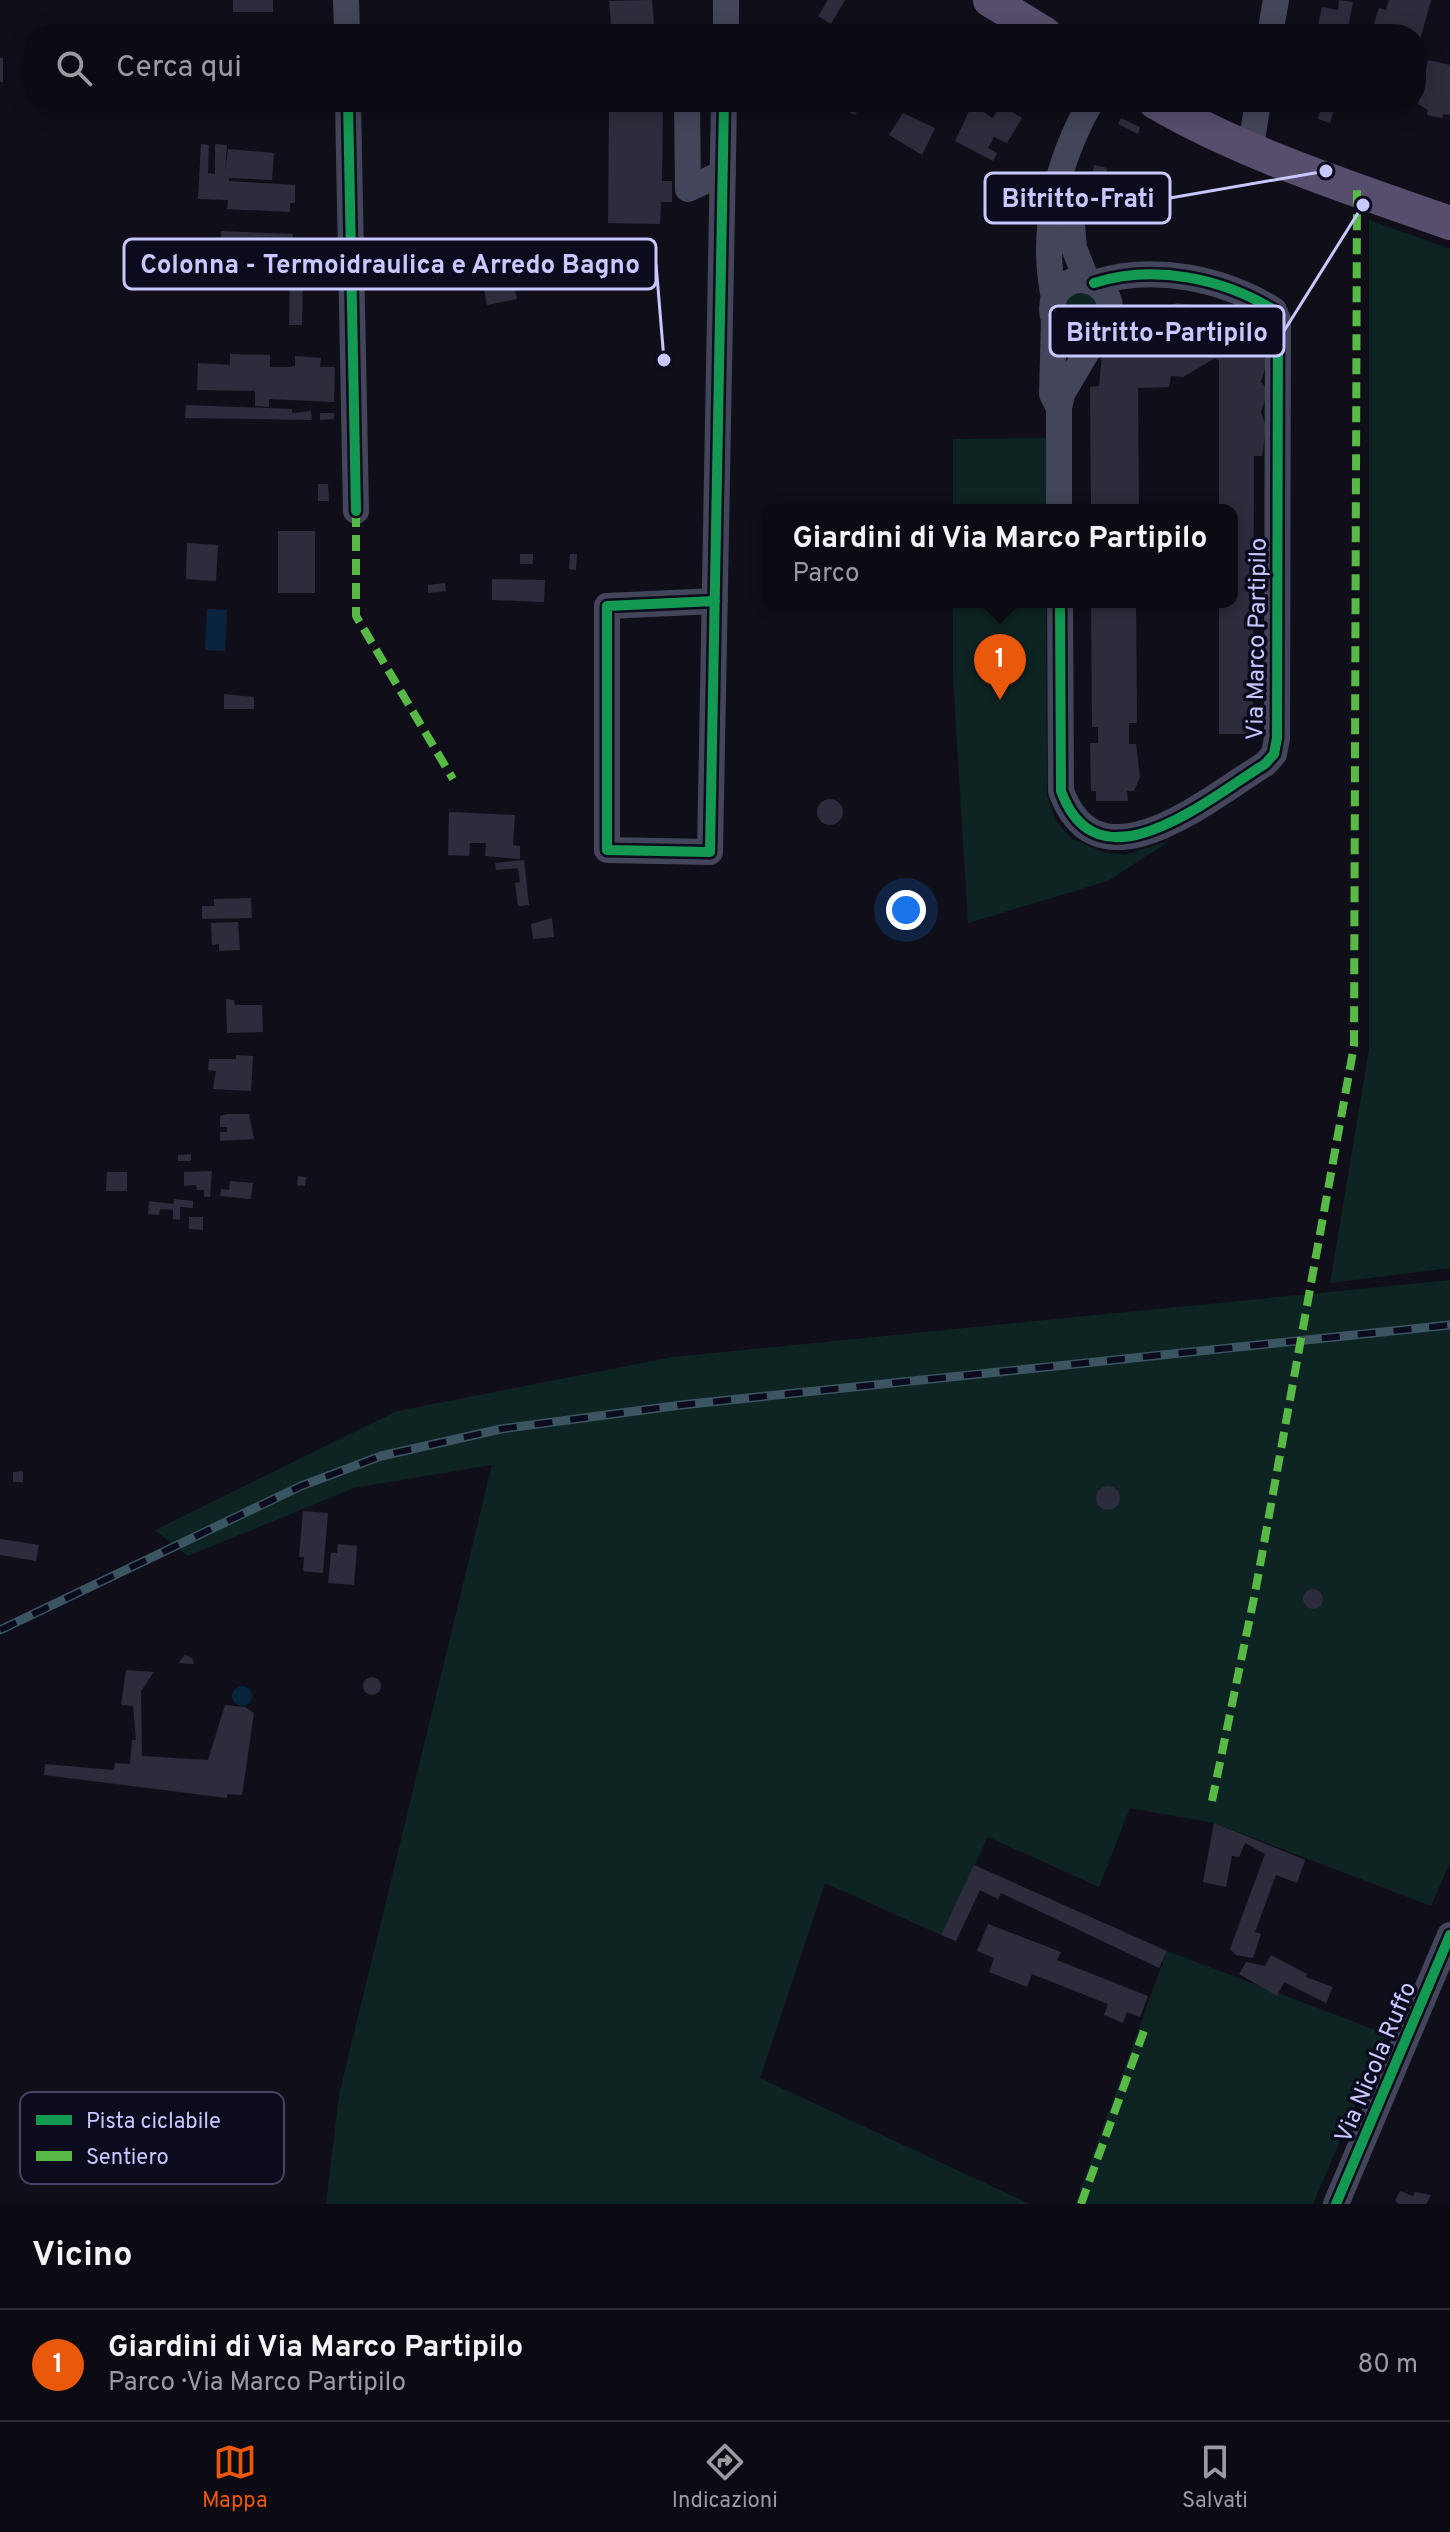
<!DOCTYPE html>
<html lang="it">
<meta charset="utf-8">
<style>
:root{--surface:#0c0b13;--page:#1a1921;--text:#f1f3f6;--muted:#9a9ba0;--line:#2c2b33;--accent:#ea580c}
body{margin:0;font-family:Overpass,sans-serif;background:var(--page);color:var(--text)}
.you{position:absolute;left:906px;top:910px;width:28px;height:28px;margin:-20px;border:6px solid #fff;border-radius:50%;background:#1a73e8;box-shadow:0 0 0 12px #1a73e833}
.badge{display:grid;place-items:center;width:52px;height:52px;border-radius:50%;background:var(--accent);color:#fff;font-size:26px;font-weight:700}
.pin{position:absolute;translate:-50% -66px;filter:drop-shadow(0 2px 4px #0008)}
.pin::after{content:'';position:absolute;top:42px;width:28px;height:24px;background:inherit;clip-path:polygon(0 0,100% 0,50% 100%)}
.popup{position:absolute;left:762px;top:504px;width:476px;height:104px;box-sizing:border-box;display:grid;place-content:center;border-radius:16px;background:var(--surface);filter:drop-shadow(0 2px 6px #0005);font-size:26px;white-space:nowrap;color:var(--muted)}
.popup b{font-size:30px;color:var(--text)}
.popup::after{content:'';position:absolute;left:50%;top:100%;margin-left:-16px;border:16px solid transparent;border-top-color:var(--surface)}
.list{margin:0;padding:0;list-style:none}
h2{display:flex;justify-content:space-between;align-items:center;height:104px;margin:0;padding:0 32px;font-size:34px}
h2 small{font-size:26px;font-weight:400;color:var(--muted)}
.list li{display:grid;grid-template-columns:52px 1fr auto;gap:24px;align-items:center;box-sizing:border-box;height:112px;padding:0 32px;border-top:2px solid var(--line)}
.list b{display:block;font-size:30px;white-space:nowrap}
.list p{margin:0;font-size:26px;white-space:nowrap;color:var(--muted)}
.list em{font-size:26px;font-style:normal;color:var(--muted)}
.icon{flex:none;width:44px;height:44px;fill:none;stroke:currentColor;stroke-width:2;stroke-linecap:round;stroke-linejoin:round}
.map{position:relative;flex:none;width:1450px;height:2204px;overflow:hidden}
.search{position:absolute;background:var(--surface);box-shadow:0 4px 20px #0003;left:24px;right:24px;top:24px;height:88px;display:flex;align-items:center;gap:20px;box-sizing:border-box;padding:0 28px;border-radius:32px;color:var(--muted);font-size:30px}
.sheet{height:216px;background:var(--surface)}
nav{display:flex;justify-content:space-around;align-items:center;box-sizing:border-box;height:112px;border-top:2px solid var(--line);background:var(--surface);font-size:22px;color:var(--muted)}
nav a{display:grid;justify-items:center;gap:4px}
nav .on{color:var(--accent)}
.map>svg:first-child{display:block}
</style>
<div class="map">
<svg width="1450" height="2204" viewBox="0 0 1450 2204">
<rect width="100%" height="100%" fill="#100f19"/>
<!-- green -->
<g fill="#0e2423">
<polygon points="1369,220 1450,249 1450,1268 1330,1283 1369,1049"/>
<circle cx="1082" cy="310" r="21"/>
<polygon points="1046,438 1046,510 953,510 953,439"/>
<polygon points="953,602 1046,602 1047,797 1056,821 1072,839 1103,852 1125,855 1171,840 1108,881 968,923 953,677"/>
<polygon points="1450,1280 1450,1863 1431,1906 1214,1823 1130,1808 1099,1887 988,1837 941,1935 825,1883 760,2078 1030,2204 326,2204 339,2095 492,1465 354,1488 188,1556 155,1530 397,1411 673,1357"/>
<polygon points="1167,1951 1386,2034 1313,2204 1075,2204"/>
</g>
<!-- water -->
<g fill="#0b243e">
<polygon points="207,609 227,610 225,651 205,650"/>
<circle cx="242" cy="1696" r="10"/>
</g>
<!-- building -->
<g fill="#2d2c3c">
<rect x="233" y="0" width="40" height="12"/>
<polygon points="652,0 655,34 612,34 609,1"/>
<polygon points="828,0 845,0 831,24 818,16"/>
<polygon points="1339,0 1353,2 1347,34 1316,34 1322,7 1338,10"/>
<polygon points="1389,0 1431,0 1420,40 1416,34 1373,27 1379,8 1386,10"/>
<polygon points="768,26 781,34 764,34"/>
<rect x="0" y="58" width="3" height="24"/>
<polygon points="1428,60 1450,65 1450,115 1443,114 1442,118 1427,115 1428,110 1418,104"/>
<rect x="221" y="102" width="14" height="6"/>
<polygon points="609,102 663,102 662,181 672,181 672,202 661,202 660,224 608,223"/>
<polygon points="830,102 863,102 855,115"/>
<polygon points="1322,102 1336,103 1330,123 1318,119"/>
<polygon points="972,105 993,118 1001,105 1022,118 1007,143 994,137 988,148 997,153 993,161 955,141"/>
<polygon points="903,113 935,128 922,155 889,135"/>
<polygon points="1121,118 1140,127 1138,134 1118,124"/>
<polygon points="201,144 209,145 208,173 215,174 215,144 227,145 225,174 228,149 274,153 272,180 229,178 229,181 295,185 295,203 290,203 290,212 227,209 228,200 198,199"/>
<polygon points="1094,165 1107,168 1106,176 1099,175 1098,178 1104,185 1102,202 1095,200 1093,204 1085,202 1088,188 1096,189 1090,187"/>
<polygon points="1122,205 1138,209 1135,221 1120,218"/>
<polygon points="221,231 293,234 292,243 221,240"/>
<polygon points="489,261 493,279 512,276 517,299 487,305 483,282 468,285 464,271"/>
<polygon points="290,271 303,271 302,325 289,325"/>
<polygon points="1177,303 1216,308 1241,321 1266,318 1260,352 1267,362 1261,382 1268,390 1261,412 1266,428 1262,456 1254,456 1253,734 1219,734 1219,602 1232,602 1232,510 1219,510 1219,361 1215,358 1183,377 1171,376 1169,387 1138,388 1139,510 1091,510 1090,387 1099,386 1102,354 1114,335 1135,317"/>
<polygon points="230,354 270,355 270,367 288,367 295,366 295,356 321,358 320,367 335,367 334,402 269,399 269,407 255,406 255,391 197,390 198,363 230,365"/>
<polygon points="186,405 292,409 292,413 311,411 312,420 185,418"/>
<polygon points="320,413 334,413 334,419 320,420"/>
<polygon points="318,484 328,484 329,501 318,501"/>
<rect x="278" y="531" width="37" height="62"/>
<polygon points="187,543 218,545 216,581 186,579"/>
<rect x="520" y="554" width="13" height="10"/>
<polygon points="570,554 577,554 576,570 569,569"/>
<polygon points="492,579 545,580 544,602 492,600"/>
<polygon points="445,583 446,591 428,593 428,585"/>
<polygon points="1091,602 1136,602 1137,723 1129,723 1129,744 1136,744 1140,777 1134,791 1127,791 1128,801 1096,801 1096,791 1091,791 1090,743 1098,743 1098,727 1092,727"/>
<polygon points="224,694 254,697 254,709 224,709"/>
<circle cx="830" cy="812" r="13"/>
<polygon points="449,812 515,815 513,845 520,846 520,859 485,856 486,843 470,843 469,856 448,855"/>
<polygon points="524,860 529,905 518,906 515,883 520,882 518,868 496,870 495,863"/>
<polygon points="251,898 252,918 202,919 202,906 214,906 214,899"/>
<polygon points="552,918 554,937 533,939 531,924"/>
<polygon points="238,922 240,950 219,951 219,944 212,945 211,923"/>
<polygon points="226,999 234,1000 235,1005 262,1005 263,1032 227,1033"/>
<polygon points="236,1055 253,1056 251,1091 213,1089 216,1071 208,1070 209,1059 236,1059"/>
<polygon points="227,1114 249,1114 254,1139 220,1141 220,1132 227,1132 227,1127 220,1127 220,1116"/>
<polygon points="191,1154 191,1161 178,1161 178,1155"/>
<polygon points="212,1171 210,1197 204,1197 204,1190 197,1190 196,1185 184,1186 184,1172"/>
<polygon points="107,1172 127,1172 127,1191 106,1191"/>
<polygon points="298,1176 306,1177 305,1186 297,1185"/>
<polygon points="230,1181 253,1183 251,1199 220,1196 221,1189 229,1190"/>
<polygon points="174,1199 193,1201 193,1208 180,1207 180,1220 173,1219 173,1210 160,1209 159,1215 148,1214 149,1201 174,1204"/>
<polygon points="189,1217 203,1217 203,1230 189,1229"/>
<polygon points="23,1471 23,1482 13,1482 13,1472"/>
<circle cx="1108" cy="1498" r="12"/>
<polygon points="303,1511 328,1513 323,1573 303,1571 304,1557 299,1557"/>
<polygon points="0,1539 39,1545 36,1561 0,1555"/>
<polygon points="338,1544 357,1546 354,1585 328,1583 331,1553 337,1553"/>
<circle cx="1313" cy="1599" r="10"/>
<polygon points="185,1655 192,1658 194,1664 178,1663"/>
<polygon points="126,1670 154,1672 141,1691 142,1756 208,1760 225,1705 245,1707 254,1713 242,1795 227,1794 227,1798 44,1775 45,1764 114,1770 115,1763 130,1764 132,1740 136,1740 133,1706 121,1705"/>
<circle cx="372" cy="1686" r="9"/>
<polygon points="1214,1823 1305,1860 1297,1883 1276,1875 1255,1932 1261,1934 1253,1958 1236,1955 1230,1949 1265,1854 1245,1843 1239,1857 1232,1856 1226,1887 1203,1882"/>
<polygon points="974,1865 1167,1951 1159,1968 1001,1893 998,1899 980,1890 956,1941 941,1935"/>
<polygon points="988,1924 1061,1952 1057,1960 1148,1996 1140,2017 1127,2012 1123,2023 1104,2015 1108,2004 1032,1974 1027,1987 989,1972 994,1958 977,1951"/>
<polygon points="1271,1955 1307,1974 1306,1977 1333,1987 1326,2003 1284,1982 1277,1996 1239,1974 1246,1962 1265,1966"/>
<polygon points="1400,2191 1413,2196 1415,2192 1431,2195 1426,2204 1399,2204 1395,2201"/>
</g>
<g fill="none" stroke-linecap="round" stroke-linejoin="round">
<!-- minor -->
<g stroke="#43455a" stroke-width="26">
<polyline points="346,0 347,34"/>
<polyline points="726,34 726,0"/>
<polyline points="1270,34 1276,0"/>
<polyline points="348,102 356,511"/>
<polyline points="687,102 688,189 723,173"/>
<polyline points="1251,146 1258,102"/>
<polyline points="1069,191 1074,248 1087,281"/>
<circle cx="1081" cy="309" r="29"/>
<path d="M1054 298C1040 231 1057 161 1091 102"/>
<polyline points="1054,319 1052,394 1059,408"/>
<polyline points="1059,510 1059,408 1062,394 1098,333"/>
<polyline points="715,601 607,606 607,850 710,852 724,102"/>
<path d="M1060 602 1061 791C1098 893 1208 799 1265 764L1274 754 1277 738 1278 320 1274 310C1222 278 1154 264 1094 283"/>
<polyline points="1336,2204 1450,1935"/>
</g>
<!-- major -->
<g stroke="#574e6d" stroke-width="34">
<polyline points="990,0 1045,34"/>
<path d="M1155 102C1244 154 1353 189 1450 223"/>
</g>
<!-- rail casing -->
<g stroke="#3c5562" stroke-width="9">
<polyline id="rail" points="0,1630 301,1486 381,1456 501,1429 681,1405 1450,1325"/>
</g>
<!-- rail -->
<use href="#rail" stroke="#0c0b1d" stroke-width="6" stroke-dasharray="18" stroke-linecap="butt"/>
<!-- quiet -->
<g stroke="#58b947" stroke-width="8" stroke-dasharray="16 8" stroke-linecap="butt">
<polyline points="356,511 356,616 453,779"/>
<polyline points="1212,1801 1255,1593 1354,1046 1357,190"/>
<polyline points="1081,2204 1145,2028"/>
</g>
<!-- cycleway casing -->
<g stroke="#0c0b1d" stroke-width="15">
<g id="cycleway">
<polyline points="348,102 356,511"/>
<polyline points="715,601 607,606 607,850 710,852 724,102"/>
<path d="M1060 602 1061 791C1098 893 1208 799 1265 764L1274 754 1277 738 1278 320 1274 310C1222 278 1154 264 1094 283"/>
<polyline points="1336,2204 1450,1935"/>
</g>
</g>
<!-- cycleway -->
<use href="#cycleway" stroke="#139951" stroke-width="10"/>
</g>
<g text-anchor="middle" stroke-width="7" stroke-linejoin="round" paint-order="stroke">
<!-- street labels -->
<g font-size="24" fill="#c8c7ff" stroke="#0c0b1d">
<text transform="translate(1256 639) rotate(-89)" y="8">Via Marco Partipilo</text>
<text transform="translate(1375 2062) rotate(-67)" y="8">Via Nicola Ruffo</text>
</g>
</g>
<!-- legend -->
<rect x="20" y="2092" width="264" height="92" rx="12" fill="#0c0b1d" stroke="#444361" stroke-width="2"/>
<rect x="36" y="2115" width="36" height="10" fill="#139951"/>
<rect x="36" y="2151" width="36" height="10" fill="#58b947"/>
<g font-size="22" fill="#c8c7ff">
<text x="86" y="2128">Pista ciclabile</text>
<text x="86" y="2164">Sentiero</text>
</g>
<!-- callouts -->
<path fill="none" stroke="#c8c7ff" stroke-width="3" d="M1326 171L1170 198M664 360L656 264M1363 205L1284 331"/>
<g fill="#c8c7ff" stroke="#0c0b1d" stroke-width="3">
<circle cx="1326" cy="171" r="8"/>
<circle cx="664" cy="360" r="8"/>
<circle cx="1363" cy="205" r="8"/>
</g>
<g fill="#0c0b1d" stroke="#c8c7ff" stroke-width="3">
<rect x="985" y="173" width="185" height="50" rx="8"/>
<rect x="124" y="239" width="532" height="50" rx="8"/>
<rect x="1050" y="306" width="234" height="50" rx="8"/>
</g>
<g font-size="26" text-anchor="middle" font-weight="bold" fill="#c8c7ff">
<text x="1078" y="207">Bitritto-Frati</text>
<text x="390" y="273">Colonna - Termoidraulica e Arredo Bagno</text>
<text x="1167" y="341">Bitritto-Partipilo</text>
</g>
</svg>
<div class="you"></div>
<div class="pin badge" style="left:1000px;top:700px">1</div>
<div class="popup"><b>Giardini di Via Marco Partipilo</b>Parco</div>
<div class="search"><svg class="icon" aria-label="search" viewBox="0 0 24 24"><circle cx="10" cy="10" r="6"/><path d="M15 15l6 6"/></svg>Cerca qui</div>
</div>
<section class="sheet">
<h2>Vicino<small></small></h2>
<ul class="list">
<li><span class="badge">1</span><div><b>Giardini di Via Marco Partipilo</b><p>Parco · Via Marco Partipilo</p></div><em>80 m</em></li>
</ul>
</section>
<nav>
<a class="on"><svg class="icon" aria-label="map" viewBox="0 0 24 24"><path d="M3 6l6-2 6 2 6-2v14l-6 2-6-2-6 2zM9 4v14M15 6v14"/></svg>Mappa</a>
<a><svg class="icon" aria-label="directions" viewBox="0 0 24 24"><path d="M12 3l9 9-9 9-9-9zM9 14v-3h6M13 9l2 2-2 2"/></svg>Indicazioni</a>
<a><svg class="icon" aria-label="saved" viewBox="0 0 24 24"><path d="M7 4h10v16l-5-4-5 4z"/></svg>Salvati</a>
</nav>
